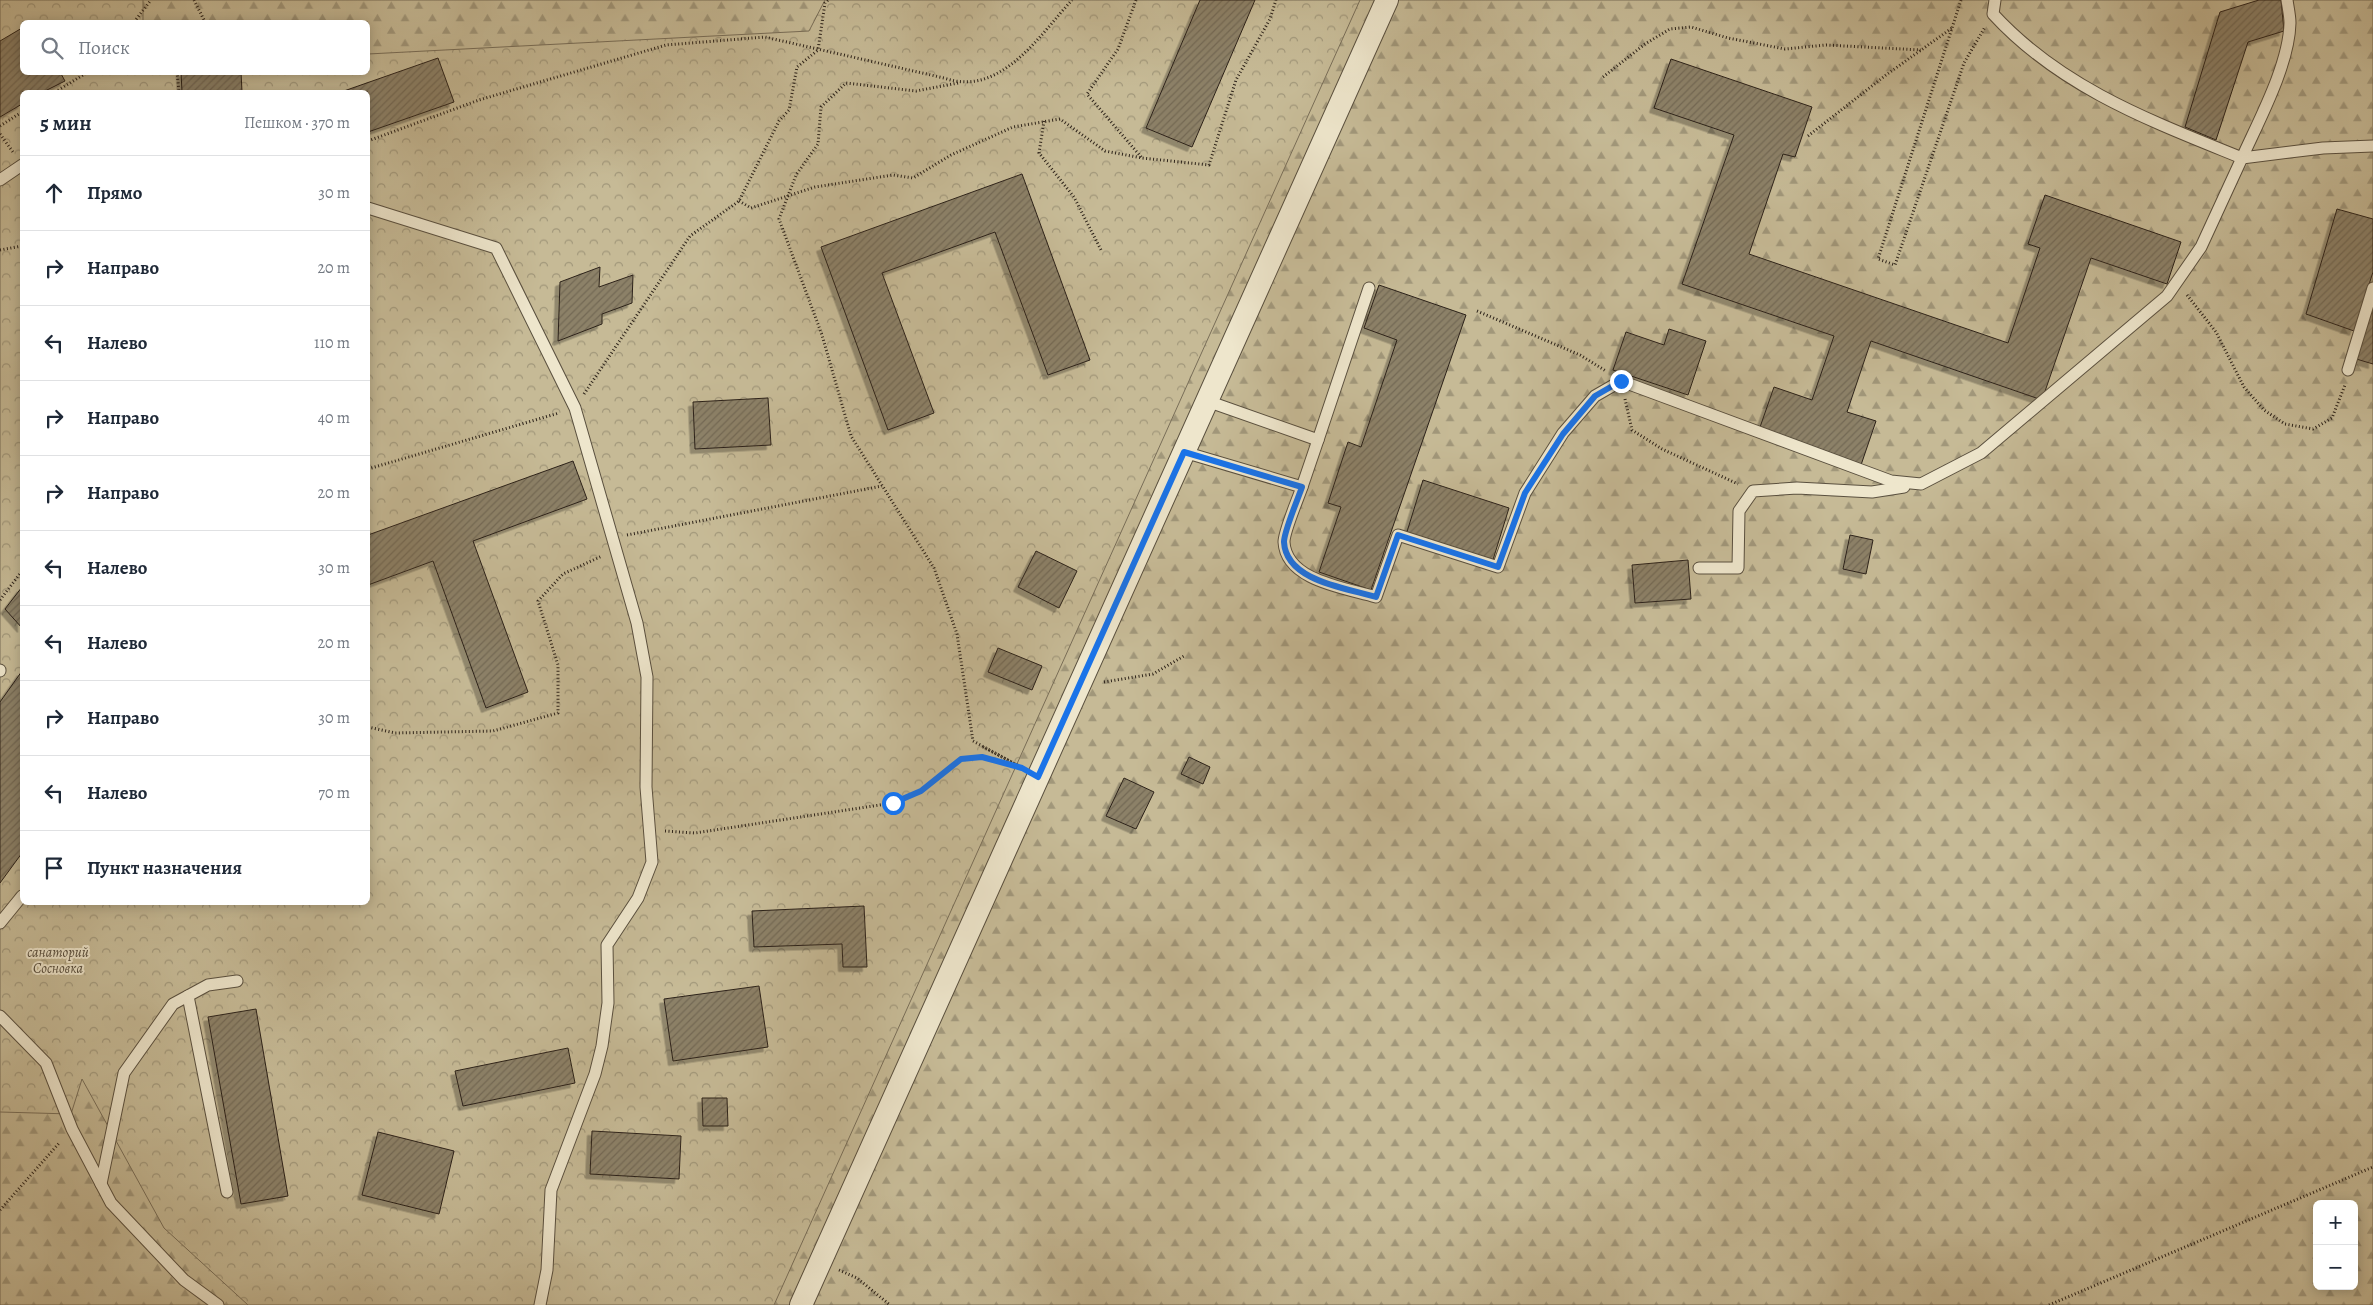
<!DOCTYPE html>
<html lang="ru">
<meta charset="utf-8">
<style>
:root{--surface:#fff;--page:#f2f2f3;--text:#1f2937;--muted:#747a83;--line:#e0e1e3}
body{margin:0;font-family:Alegreya,serif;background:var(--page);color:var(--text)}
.controls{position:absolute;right:15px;bottom:15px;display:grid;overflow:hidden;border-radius:8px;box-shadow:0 2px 12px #0003}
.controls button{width:45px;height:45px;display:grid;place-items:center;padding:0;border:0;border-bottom:1px solid var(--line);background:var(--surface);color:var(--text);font:25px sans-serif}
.stop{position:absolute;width:15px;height:15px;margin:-11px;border:4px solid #1a73e8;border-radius:50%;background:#fff}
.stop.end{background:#1a73e8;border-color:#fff;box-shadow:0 1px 5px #0008}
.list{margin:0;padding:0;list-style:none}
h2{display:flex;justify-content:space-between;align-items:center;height:65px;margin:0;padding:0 20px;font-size:21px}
h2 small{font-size:16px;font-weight:400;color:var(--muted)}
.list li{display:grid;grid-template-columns:32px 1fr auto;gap:15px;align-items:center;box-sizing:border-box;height:75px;padding:0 20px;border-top:1px solid var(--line)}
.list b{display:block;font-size:19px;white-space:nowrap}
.list em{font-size:16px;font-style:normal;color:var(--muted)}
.icon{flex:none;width:28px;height:28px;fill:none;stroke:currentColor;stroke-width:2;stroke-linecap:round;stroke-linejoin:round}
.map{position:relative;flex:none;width:2373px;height:1305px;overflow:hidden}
.search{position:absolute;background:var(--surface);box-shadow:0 2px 12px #0003;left:20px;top:20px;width:350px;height:55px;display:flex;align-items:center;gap:12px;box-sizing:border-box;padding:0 18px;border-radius:8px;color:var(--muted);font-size:19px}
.panel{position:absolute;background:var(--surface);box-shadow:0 2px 12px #0003;left:20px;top:90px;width:350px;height:815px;border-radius:8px}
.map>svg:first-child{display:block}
</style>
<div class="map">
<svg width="2373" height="1305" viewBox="0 0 2373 1305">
<defs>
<pattern id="forest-firs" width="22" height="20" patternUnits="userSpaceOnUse" patternTransform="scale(1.25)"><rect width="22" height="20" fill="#c6ba96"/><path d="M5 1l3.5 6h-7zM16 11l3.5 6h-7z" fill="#a1977a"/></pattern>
<pattern id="park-crowns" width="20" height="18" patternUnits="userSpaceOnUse" patternTransform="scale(1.25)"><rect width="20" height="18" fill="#c6ba96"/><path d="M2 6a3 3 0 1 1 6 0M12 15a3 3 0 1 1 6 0" fill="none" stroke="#a1977a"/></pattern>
<pattern id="building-hatch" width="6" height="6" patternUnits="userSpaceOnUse" patternTransform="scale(1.25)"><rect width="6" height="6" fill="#8c8168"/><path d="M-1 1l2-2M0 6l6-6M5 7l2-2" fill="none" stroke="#736955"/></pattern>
<filter id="shadow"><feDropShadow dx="-4.5" dy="4.5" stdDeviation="0" flood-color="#0004"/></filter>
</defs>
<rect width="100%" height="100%" fill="#e5d9b0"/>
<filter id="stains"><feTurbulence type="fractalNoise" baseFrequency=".004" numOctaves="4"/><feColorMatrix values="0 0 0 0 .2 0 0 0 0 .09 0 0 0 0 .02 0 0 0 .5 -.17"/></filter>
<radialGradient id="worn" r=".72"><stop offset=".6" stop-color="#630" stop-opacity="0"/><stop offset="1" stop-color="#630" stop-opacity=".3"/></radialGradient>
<!-- forest -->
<path fill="url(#forest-firs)" stroke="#796e58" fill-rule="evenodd" d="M0 0H2373V1305H0ZM22 22H368V72H22ZM22 92H368V902H22ZM2317 1204H2354V1286H2317Z"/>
<!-- park -->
<path fill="url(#park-crowns)" stroke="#796e58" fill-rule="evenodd" d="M0 0H143V22H22V72H368V54L809 31 825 0H1360L774 1305H248L164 1228 82 1079 71 1114 0 1112ZM22 92H368V902H22Z"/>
<!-- building -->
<g fill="url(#building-hatch)" stroke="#2c2219" filter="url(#shadow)">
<polygon points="1200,0 1255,0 1192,147 1146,128"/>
<polygon points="2259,0 2281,0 2284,31 2248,42 2216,140 2185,127 2220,12"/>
<polygon points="22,28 22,72 60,72 65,81 43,92 22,92 22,104 0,117 0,41"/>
<polygon points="438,58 454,102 368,132 368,92 341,92"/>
<polygon points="1671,59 1812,107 1795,157 1783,154 1749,254 2008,343 2040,248 2028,244 2045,195 2181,242 2167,284 2091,258 2042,400 1871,341 1847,412 1876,421 1861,465 1759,430 1774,387 1812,400 1834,336 1682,284 1734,135 1654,108"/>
<polygon points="181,72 241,72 242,92 182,92"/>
<polygon points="1022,174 1090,360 1048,375 995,232 882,273 934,413 888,430 821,247"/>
<polygon points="2337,209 2373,219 2373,272 2354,331 2306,314"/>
<polygon points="600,267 599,287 633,275 632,303 602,314 602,324 558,341 560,282"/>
<polygon points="1379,285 1466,315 1371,590 1319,572 1341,507 1328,503 1348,442 1361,447 1397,340 1364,328"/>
<polygon points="2373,302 2373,364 2353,358"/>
<polygon points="1669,329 1706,341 1688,395 1613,370 1626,332 1664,345"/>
<polygon points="768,398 771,445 695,449 693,402"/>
<polygon points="573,461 587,499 473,541 528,692 486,708 433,561 368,585 368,535"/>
<polygon points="1423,480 1509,508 1492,563 1406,535"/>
<polygon points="1850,535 1873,540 1866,574 1843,569"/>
<polygon points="1036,551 1077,571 1059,608 1018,587"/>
<polygon points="1688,560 1691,599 1635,603 1632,565"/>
<polygon points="22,587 22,628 5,609"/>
<polygon points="998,648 1042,666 1032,690 988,672"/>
<polygon points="22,671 22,853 0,883 0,702"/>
<polygon points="1189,757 1210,767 1203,784 1181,774"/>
<polygon points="1124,778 1154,792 1136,829 1106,816"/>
<polygon points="864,906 867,967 843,967 842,944 754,947 752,911"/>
<polygon points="759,986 768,1047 673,1061 664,999"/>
<polygon points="256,1009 288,1196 241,1204 208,1017"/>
<polygon points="568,1048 575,1083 463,1106 455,1071"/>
<polygon points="702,1098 727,1098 728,1126 703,1126"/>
<polygon points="592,1131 681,1136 679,1179 590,1174"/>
<polygon points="378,1132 454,1151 439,1214 362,1195"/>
</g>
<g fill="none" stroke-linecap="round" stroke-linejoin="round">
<!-- service casing -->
<g stroke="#5a503f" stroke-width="13">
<g id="service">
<path d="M2242 158C2259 120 2289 65 2290 23 2290 16 2288 7 2287 0"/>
<polyline points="2242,158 2323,148 2373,146"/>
<polyline points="0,180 22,165"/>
<polyline points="368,208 496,248 575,408 637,623 647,677 646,787 652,862 638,898 607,945 608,1003 602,1046 595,1074 551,1190 547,1270 540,1305"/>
<polyline points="2348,370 2373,288"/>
<polyline points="1318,440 1369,288"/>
<polyline points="1184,452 1302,487 1318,440 1207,401"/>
<path d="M1302 487C1298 499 1284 531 1284 542 1286 581 1346 588 1376 597L1398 535 1498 567 1525 493 1563 433 1595 396 1621 381 1891 481 1921 484 1981 453 2167 296 2201 247 2242 158C2151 121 2061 88 1993 14L1995 0"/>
<polyline points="1699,568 1738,568 1739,511 1753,491 1797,488 1872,492 1904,487"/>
<polyline points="0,671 0,670"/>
<polyline points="0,923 22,896"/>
<polyline points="188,996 227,1192"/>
<polyline points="0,1016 46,1063 72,1129 111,1203 184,1280 218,1305"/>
<polyline points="101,1184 124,1073 173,1004 208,985 237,981"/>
</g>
</g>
<!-- minor casing -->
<g stroke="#5a503f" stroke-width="24">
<polyline id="minor" points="801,1305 1387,0"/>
</g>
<!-- path -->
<g stroke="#2c2219" stroke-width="3" stroke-dasharray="1 2.5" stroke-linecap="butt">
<polyline points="194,0 205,22"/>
<polyline points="1136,0 1118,49 1087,94 1142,158"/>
<polyline points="1961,0 1878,259 1895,265 1964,63 1985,27"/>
<polyline points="134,22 151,0"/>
<polyline points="177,72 179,92"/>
<polyline points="1603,77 1645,44 1670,29 1691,27 1728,38 1785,49 1826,45 1921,50"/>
<polyline points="958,83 916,91 846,83 821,107 818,144 796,175 779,219 822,335 851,436 934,568 957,634 973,741 1019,766"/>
<polyline points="55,92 88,72"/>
<polyline points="1044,121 1039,153 1074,197 1101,250"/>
<polyline points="0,126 22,112"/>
<polyline points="0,134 13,152"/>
<polyline points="1808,136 1886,75 1952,28"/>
<path d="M368 141 479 100 666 45 765 37 944 78C1000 98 1039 36 1072 0"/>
<polyline points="739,201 751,208 815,187 893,175 913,178 951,155 1013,127 1060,119 1105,151 1142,158 1209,165 1236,80 1270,19 1276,0"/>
<polyline points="0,250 22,246"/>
<polyline points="2187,295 2216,332 2244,387 2264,410 2285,424 2313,429 2332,418 2345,385"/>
<polyline points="1477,311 1580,355 1606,371"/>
<polyline points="584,394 690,236 739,201 779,121 789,110 797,67 818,50 825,3 828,0"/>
<polyline points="1625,399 1632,430 1662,449 1738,484"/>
<polyline points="368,469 559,413"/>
<polyline points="627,535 882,486"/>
<polyline points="0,600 22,571"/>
<polyline points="1104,682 1153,674 1184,656"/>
<polyline points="368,727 395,733 493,731 558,713 558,665 538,601 563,574 602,556"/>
<polyline points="983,747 1019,766"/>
<polyline points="665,831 695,833 893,803 921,791 961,759 983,757 1016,766"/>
<polyline points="0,1210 60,1142"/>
<polyline points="839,1270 857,1278 890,1305"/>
<polyline points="2049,1305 2373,1167"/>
</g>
<!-- service -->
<use href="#service" stroke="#eee6cc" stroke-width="11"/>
<!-- minor -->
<use href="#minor" stroke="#eee6cc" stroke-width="22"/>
</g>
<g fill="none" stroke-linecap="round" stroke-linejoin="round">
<!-- route -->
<path stroke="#1a73e8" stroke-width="6" d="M893 803 921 791 961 759 982 757 1022 768 1038 777 1184 452 1302 487C1298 499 1284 531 1284 542 1286 581 1346 588 1376 597L1398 535 1498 567 1525 493 1563 434 1595 396 1621 381"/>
</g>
<g text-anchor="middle" stroke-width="4" stroke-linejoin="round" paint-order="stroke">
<!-- park labels -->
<g font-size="14" font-style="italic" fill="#524838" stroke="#eee6cc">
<text x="58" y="957">санаторий<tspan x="58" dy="16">Сосновка</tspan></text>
</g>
</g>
<rect width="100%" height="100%" filter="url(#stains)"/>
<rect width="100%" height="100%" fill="url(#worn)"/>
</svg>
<div class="controls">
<button>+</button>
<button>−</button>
</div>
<div class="stop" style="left:893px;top:803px"></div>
<div class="stop end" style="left:1621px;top:381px"></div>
<div class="search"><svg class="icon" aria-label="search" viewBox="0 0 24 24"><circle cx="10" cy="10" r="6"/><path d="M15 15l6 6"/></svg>Поиск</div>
<section class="panel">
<h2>5 мин<small>Пешком · 370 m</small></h2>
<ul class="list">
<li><svg class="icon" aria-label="ahead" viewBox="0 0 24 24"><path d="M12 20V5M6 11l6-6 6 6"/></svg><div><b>Прямо</b></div><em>30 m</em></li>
<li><svg class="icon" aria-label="right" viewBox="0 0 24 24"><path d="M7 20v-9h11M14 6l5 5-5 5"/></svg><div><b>Направо</b></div><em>20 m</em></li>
<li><svg class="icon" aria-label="left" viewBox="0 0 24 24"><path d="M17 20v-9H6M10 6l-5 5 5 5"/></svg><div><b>Налево</b></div><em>110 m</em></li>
<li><svg class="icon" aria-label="right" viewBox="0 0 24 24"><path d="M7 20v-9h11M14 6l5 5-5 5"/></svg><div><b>Направо</b></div><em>40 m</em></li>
<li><svg class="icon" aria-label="right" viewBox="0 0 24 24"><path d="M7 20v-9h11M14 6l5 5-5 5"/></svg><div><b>Направо</b></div><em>20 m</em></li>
<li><svg class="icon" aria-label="left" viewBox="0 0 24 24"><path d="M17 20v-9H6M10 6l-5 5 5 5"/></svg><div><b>Налево</b></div><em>30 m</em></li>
<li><svg class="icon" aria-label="left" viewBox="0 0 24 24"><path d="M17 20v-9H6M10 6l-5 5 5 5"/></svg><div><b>Налево</b></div><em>20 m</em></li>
<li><svg class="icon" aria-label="right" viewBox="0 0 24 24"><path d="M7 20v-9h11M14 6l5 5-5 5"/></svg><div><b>Направо</b></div><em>30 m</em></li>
<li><svg class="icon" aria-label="left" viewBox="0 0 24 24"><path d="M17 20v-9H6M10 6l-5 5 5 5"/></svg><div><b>Налево</b></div><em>70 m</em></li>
<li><svg class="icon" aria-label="arrive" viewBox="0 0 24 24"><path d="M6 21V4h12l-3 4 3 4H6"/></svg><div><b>Пункт назначения</b></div></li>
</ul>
</section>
</div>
